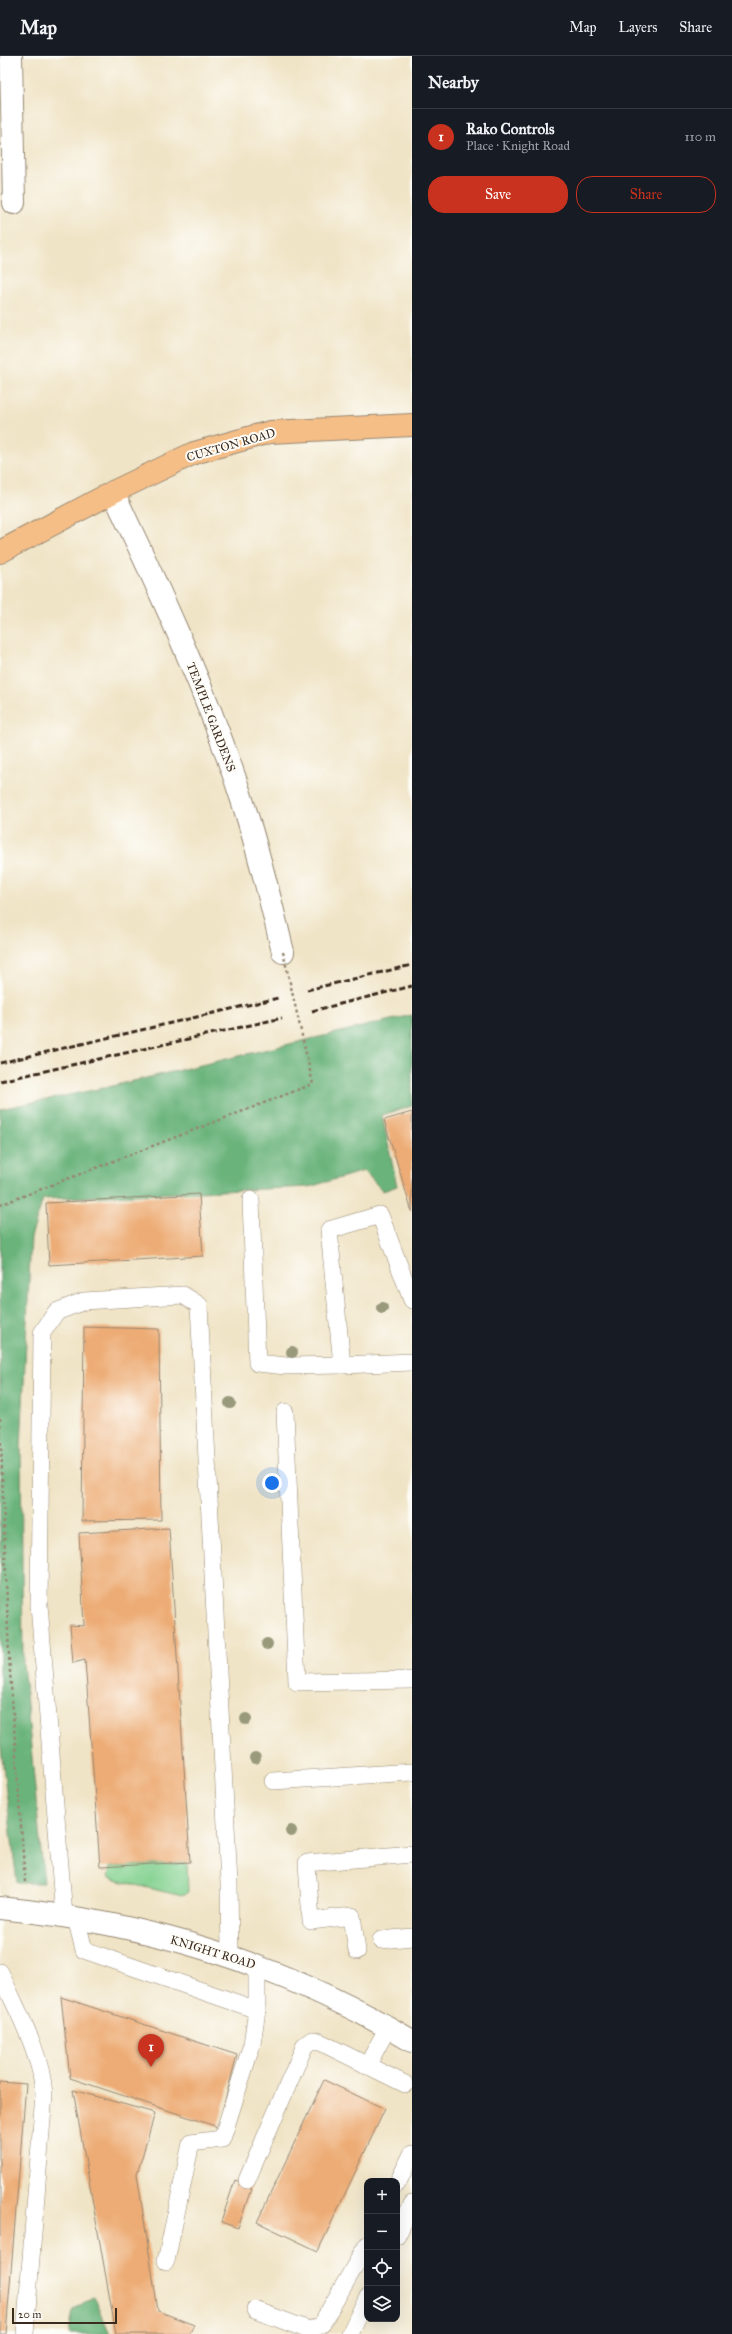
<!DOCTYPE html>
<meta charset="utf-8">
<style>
:root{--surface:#171b24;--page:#20242c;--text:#f1f3f6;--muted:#9ea1a6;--line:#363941;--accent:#c8321e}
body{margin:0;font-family:"IM FELL Great Primer",serif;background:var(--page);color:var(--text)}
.controls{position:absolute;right:12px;bottom:12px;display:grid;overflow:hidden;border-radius:8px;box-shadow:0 4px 16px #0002}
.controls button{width:36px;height:36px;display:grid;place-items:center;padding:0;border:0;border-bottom:1px solid var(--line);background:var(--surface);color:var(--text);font:20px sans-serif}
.scale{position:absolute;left:12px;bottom:10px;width:105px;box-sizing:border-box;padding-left:4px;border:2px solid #3b2a1e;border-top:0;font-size:11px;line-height:14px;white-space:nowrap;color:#3b2a1e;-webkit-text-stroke:3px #fdfcf7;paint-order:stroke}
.you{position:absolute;left:272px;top:1427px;width:14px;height:14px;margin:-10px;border:3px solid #fff;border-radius:50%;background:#1a73e8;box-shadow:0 0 0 6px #1a73e833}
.badge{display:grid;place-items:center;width:26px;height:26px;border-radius:50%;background:var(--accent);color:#fff;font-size:13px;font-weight:700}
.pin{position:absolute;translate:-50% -33px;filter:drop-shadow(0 1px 2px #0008)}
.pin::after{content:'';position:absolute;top:21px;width:14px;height:12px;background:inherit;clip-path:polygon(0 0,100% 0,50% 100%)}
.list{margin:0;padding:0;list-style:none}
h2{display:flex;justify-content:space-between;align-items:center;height:52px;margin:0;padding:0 16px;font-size:17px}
h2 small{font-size:13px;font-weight:400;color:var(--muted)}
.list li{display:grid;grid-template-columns:26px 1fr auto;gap:12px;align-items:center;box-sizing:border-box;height:56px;padding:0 16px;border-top:1px solid var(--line)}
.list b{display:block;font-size:15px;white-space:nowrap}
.list p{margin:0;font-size:13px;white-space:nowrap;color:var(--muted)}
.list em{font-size:13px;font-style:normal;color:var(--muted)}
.actions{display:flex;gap:8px;padding:12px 16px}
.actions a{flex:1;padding:9px 0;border:1px solid var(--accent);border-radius:16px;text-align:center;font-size:14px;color:var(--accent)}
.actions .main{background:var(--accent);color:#fff}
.icon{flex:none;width:22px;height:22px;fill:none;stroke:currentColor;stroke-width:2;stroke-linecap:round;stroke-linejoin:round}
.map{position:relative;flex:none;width:412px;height:2278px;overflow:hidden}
header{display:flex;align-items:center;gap:24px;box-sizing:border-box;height:56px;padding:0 20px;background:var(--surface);border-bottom:1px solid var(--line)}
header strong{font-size:19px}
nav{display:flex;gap:22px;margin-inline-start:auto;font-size:14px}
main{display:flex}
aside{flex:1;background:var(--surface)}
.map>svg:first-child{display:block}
</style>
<header>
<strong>Map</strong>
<nav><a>Map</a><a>Layers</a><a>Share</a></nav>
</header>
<main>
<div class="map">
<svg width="412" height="2278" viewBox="0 0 412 2278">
<rect width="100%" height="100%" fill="#fdfcf7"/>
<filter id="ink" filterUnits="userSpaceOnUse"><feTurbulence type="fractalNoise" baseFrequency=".025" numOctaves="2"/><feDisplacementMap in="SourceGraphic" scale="8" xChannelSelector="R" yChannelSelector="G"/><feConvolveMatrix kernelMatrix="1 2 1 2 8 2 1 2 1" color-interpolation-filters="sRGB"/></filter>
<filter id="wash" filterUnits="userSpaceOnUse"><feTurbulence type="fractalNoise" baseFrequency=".012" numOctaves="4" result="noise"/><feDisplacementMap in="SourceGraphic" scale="16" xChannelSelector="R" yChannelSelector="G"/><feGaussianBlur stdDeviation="0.9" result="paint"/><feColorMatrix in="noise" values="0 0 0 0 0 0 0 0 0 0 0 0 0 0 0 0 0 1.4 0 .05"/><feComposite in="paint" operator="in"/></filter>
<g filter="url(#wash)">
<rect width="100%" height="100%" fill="#f0e4c6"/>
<!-- green -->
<polygon fill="#84d291" stroke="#607e58" points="187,1807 188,1836 182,1840 119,1825 108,1821 110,1811"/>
<!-- forest -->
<g fill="#6bb47b" stroke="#536f4c">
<polygon points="412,959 412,1050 382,1059 397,1130 383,1135 364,1115 309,1131 43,1143 31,1181 21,1391 23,1607 44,1827 17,1827 0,1684 0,1053 108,1031"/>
<polygon points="94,2240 110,2278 69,2278 73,2254"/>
</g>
<g id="blocks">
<!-- building -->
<g fill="#edac75">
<polygon points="412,1056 412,1156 384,1064"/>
<polygon points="199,1138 203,1200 49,1209 46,1147"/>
<polygon points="84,1271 159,1273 161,1464 82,1465"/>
<polygon points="169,1472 190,1806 100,1811 85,1604 73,1607 70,1569 84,1570 79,1477"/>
<polygon points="61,1941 237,1999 218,2071 70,2022"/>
<polygon points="324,2024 385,2053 318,2195 257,2166"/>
<polygon points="0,2026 26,2028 6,2278 0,2278"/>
<polygon points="73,2034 155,2057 137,2118 158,2255 194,2269 190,2278 116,2278"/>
<polygon points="235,2124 252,2130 238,2172 221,2166"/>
</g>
</g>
</g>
<g filter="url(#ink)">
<use href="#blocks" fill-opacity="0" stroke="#968772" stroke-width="1"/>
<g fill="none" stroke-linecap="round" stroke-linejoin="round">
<!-- lane casing -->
<g stroke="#968772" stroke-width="18">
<g id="lane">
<polyline points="251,1144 257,1307 286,1310 342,1309 329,1174 380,1159 412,1244"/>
<polyline points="342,1309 412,1306"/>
<polyline points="285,1356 297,1626 412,1624"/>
<polyline points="273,1725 412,1716"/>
<polyline points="64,1860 39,1549 42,1277 56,1256 84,1245 183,1239 199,1249 229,1827 230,1899"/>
<polyline points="76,1862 84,1894 257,1954"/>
<polyline points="381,1884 412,1881"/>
<polyline points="357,1895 352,1860 311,1865 307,1807 412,1798"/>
<path d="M0 1916C17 1955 41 1995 44 2038L25 2278"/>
<polyline points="367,2010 388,1971"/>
<polyline points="247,2124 305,1989 312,1984 318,1985 405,2028"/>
<polyline points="397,2128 412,2098"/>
<polyline points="397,2180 412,2148"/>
<polyline points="166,2205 191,2087 222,2083 252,1988 257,1954 257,1909"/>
<polyline points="255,2254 309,2274 321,2269 367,2189"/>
<polyline points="350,2278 367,2242"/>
</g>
</g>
<!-- street casing -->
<g stroke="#968772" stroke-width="24">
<g id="street">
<polyline points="11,0 14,147"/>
<path d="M113 436C161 537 209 640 243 747 259 796 271 846 283 896"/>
<path d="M0 1852C150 1867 282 1908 412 1985"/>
</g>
</g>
<!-- primary casing -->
<g stroke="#968772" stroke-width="24">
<polyline id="primary" points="0,496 113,436 194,397 270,376 412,369"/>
</g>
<!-- path -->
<g stroke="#968772" stroke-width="2.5" stroke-dasharray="3 3" stroke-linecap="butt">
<polyline points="0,1149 313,1028"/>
<polyline points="0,1362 9,1601 25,1826"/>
</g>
<!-- lane -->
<use href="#lane" stroke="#fff" stroke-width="17"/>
<!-- street -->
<use href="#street" stroke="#fff" stroke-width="22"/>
<!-- primary -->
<use href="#primary" stroke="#f6be87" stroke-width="22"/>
<!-- rail -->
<g stroke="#3b2a1e" stroke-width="3" stroke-dasharray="6 3" stroke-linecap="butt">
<polyline points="307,934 412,909"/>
<polyline points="312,955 412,930"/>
<polyline points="0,1007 278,942"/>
<polyline points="0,1025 282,962"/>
</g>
<!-- path-bridge -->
<polyline stroke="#968772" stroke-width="2.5" stroke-dasharray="3 3" stroke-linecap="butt" points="283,896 313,1028"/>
</g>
<!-- trees -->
<g fill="#99997c">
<circle cx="382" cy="1252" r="6"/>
<circle cx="292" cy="1296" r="6"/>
<circle cx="230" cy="1347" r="6"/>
<circle cx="267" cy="1588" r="6"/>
<circle cx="246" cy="1663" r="6"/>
<circle cx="255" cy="1702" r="6"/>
<circle cx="291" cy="1775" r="6"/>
</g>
</g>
<g text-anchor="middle" stroke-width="4" stroke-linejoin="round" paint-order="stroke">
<!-- street labels -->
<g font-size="12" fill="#3b2a1e" stroke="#fdfcf7">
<text transform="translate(231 389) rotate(-16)" y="4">CUXTON ROAD</text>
<text transform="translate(211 661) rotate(69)" y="4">TEMPLE GARDENS</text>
<text transform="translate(213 1896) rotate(17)" y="4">KNIGHT ROAD</text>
</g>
</g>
</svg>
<div class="controls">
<button>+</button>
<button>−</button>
<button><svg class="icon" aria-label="locate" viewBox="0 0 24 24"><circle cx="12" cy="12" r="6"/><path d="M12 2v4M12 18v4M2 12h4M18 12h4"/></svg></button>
<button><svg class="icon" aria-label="layers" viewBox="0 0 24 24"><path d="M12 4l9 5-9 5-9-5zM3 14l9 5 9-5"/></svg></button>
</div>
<div class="scale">20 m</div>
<div class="you"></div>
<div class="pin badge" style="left:151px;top:2011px">1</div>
</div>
<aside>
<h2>Nearby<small></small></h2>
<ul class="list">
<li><span class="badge">1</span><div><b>Rako Controls</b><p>Place · Knight Road</p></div><em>110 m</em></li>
</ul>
<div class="actions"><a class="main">Save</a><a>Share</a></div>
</aside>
</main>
